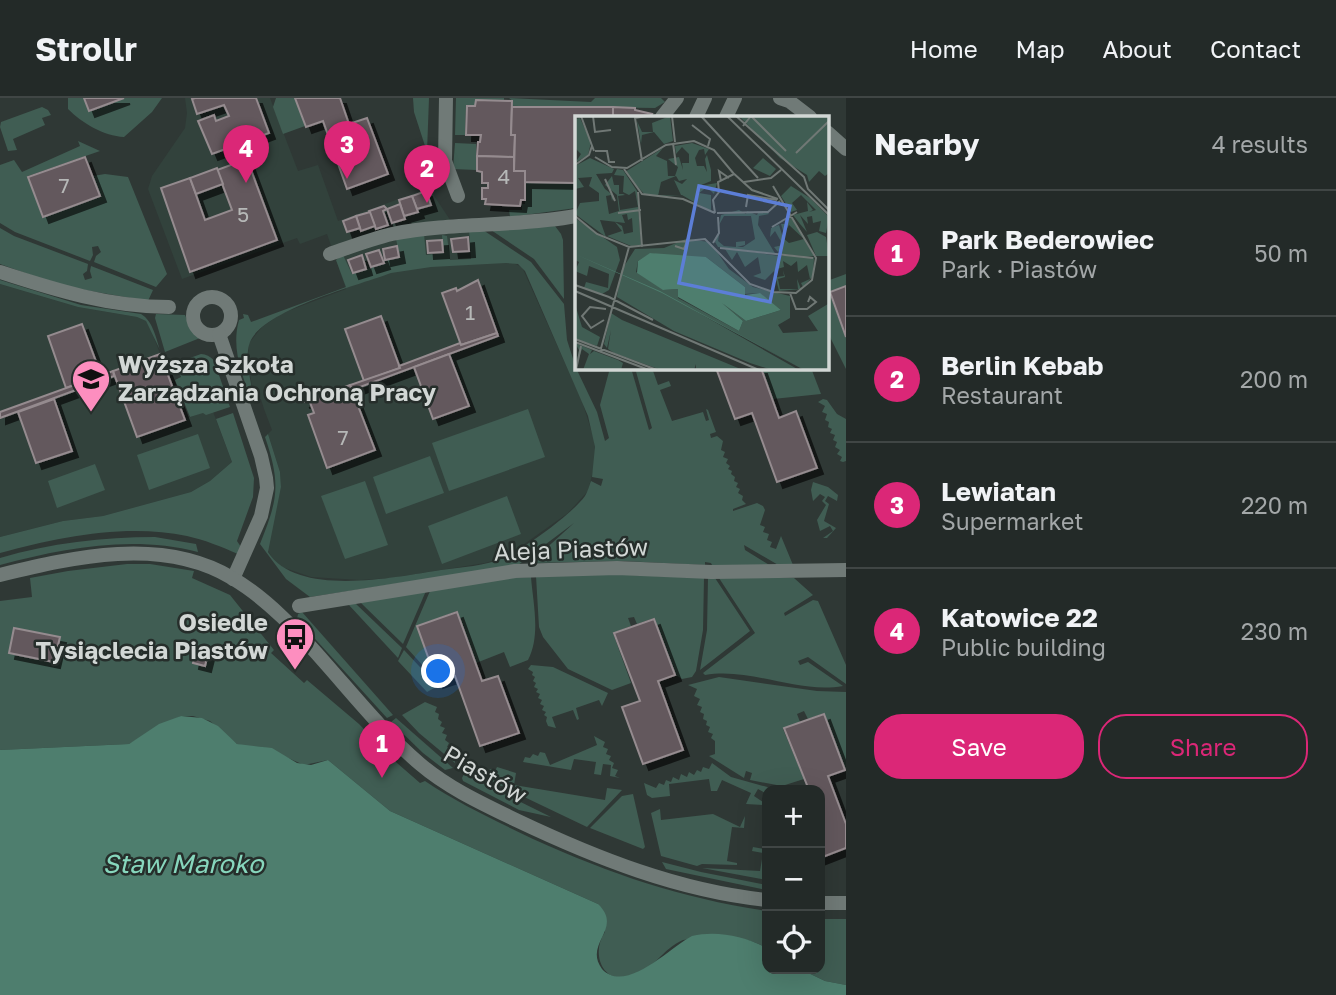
<!DOCTYPE html>
<meta charset="utf-8">
<style>
:root{--surface:#232a28;--page:#2f3634;--text:#f1f3f6;--muted:#a3a7a8;--line:#404645;--accent:#db2777}
body{margin:0;font-family:"Golos Text",sans-serif;background:var(--page);color:var(--text)}
.controls{position:absolute;right:21px;bottom:21px;display:grid;overflow:hidden;border-radius:14px;box-shadow:0 7px 28px #0002}
.controls button{width:63px;height:63px;display:grid;place-items:center;padding:0;border:0;border-bottom:2px solid var(--line);background:var(--surface);color:var(--text);font:35px sans-serif}
.you{position:absolute;left:439px;top:574px;width:24px;height:24px;margin:-18px;border:5px solid #fff;border-radius:50%;background:#1a73e8;box-shadow:0 0 0 10px #1a73e833}
.badge{display:grid;place-items:center;width:46px;height:46px;border-radius:50%;background:var(--accent);color:#fff;font-size:23px;font-weight:700}
.pin{position:absolute;translate:-50% -58px;filter:drop-shadow(0 2px 4px #0008)}
.pin::after{content:'';position:absolute;top:37px;width:24px;height:21px;background:inherit;clip-path:polygon(0 0,100% 0,50% 100%)}
.list{margin:0;padding:0;list-style:none}
h2{display:flex;justify-content:space-between;align-items:center;height:91px;margin:0;padding:0 28px;font-size:30px}
h2 small{font-size:23px;font-weight:400;color:var(--muted)}
.list li{display:grid;grid-template-columns:46px 1fr auto;gap:21px;align-items:center;box-sizing:border-box;height:126px;padding:0 28px;border-top:2px solid var(--line)}
.list b{display:block;font-size:26px;white-space:nowrap}
.list p{margin:0;font-size:23px;white-space:nowrap;color:var(--muted)}
.list em{font-size:23px;font-style:normal;color:var(--muted)}
.actions{display:flex;gap:14px;padding:21px 28px}
.actions a{flex:1;padding:16px 0;border:2px solid var(--accent);border-radius:28px;text-align:center;font-size:24px;color:var(--accent)}
.actions .main{background:var(--accent);color:#fff}
.icon{flex:none;width:38px;height:38px;fill:none;stroke:currentColor;stroke-width:2;stroke-linecap:round;stroke-linejoin:round}
.map{position:relative;flex:none;width:846px;height:897px;overflow:hidden}
header{display:flex;align-items:center;gap:42px;box-sizing:border-box;height:98px;padding:0 35px;background:var(--surface);border-bottom:2px solid var(--line)}
header strong{font-size:33px}
nav{display:flex;gap:38px;margin-inline-start:auto;font-size:24px}
main{display:flex}
aside{flex:1;background:var(--surface)}
.map>svg:first-child{display:block}
</style>
<header>
<strong>Strollr</strong>
<nav><a>Home</a><a>Map</a><a>About</a><a>Contact</a></nav>
</header>
<main>
<div class="map">
<svg width="846" height="897" viewBox="0 0 846 897">
<defs>
<filter id="shadow"><feDropShadow dx="6" dy="6" stdDeviation="0" flood-color="#0009"/></filter>
</defs>
<rect width="100%" height="100%" fill="#2f3835"/>
<!-- built -->
<g fill="#32423c">
<polygon points="185,0 270,0 298,73 318,67 338,123 429,90 458,134 469,133 471,161 513,165 522,169 582,303 594,341 596,361 588,393 568,415 506,459 485,465 391,480 360,482 311,479 279,468 273,462 268,453 268,447 281,389 280,374 268,336 272,332 264,311 261,301 253,298 248,258 249,245 262,229 280,216 346,191 327,136 300,146 297,140 182,181 148,91 152,78 185,30 187,15"/>
<polygon points="0,186 78,209 137,219 146,223 151,232 185,321 212,311 232,364 210,383 191,394 103,418 63,423 0,439"/>
</g>
<!-- green -->
<g fill="#405d53">
<path d="M68 0H84L89 13 125 0H162L152 14 124 39C104 38 82 25 68 11Z"/>
<polygon points="276,0 295,0 305,28 283,36 273,9"/>
<polygon points="413,0 429,0 427,54 414,14"/>
<polygon points="456,0 504,0 504,2 475,2 475,8 466,7 465,37 455,37"/>
<polygon points="509,0 591,4 595,0 661,0 665,4 655,10 512,8 513,3"/>
<polygon points="42,9 48,12 51,17 42,20 45,27 13,41 17,52 8,53 0,29 1,24"/>
<polygon points="78,43 100,53 28,78 42,119 100,99 93,78 105,76 128,79 167,176 156,189 94,164 96,158 101,154 98,148 92,149 93,157 90,163 15,134 0,125 0,67 14,62 22,74 80,48"/>
<polygon points="455,45 476,46 476,72 453,71"/>
<polygon points="525,84 576,85 576,110 510,119 509,112 522,112 522,106 525,106"/>
<polygon points="555,128 561,136 563,142 564,201 534,161 491,132"/>
<polygon points="0,130 14,138 88,166 87,173 83,176 85,182 92,180 90,173 91,168 153,192 148,203 62,188 0,166"/>
<path d="M483 132 531 164 564 206 567 242 576 270 597 314 605 343 609 340 600 307 610 270H631L649 332 652 330 635 270H652L658 287 669 283 671 288 660 292 672 323 703 314 706 323 709 322 706 311 708 312 716 334 710 336 711 340 717 338 723 343 721 352 725 354 723 359 728 361 726 365 730 368 728 371 732 373 731 376 735 379 734 383 738 385 736 389 740 391 738 395 743 398 742 402 746 406 733 411V413L757 405 763 408 765 412 760 427 765 429 763 434 769 436 767 442 772 444 770 449 776 451 781 438 793 467 780 468 744 447 745 452 771 468 712 467 711 465 705 464V467L623 463 530 465 574 425 518 467 310 499 286 481 260 446C278 401 281 386 265 339L268 336 280 374 281 389 268 454C297 500 396 479 441 472 462 469 485 468 504 460 525 450 572 416 585 398 588 393 589 388 591 383L601 388 603 381 592 379 595 349 588 318 525 173 518 166 506 165 431 169 391 175C359 187 263 212 250 244 244 260 251 282 253 298L261 301 251 302C242 275 231 251 239 222L244 220 243 216 248 217 251 224 346 189 336 162 343 157 352 176 384 165V162L400 159 396 141 424 136 426 157 443 155 442 137 447 138 450 162 471 161 469 133Z"/>
<polygon points="846,176 846,188 829,194 846,240 846,271 827,233 827,183"/>
<path d="M0 182 81 207 141 216C153 223 156 240 160 252L146 223 137 219 78 209 0 186Z"/>
<polygon points="156,216 185,217 191,231 200,240 165,254 155,220"/>
<path d="M201 256C211 256 218 266 222 275L219 277 230 309 206 317 203 315 190 319 175 282 181 279 176 265Z"/>
<polygon points="762,270 811,270 821,296 773,301"/>
<polygon points="823,301 827,302 837,316 846,321 846,363 843,364 840,363 842,359 837,356 840,352 835,349 837,344 833,342 835,337 830,335 832,331 828,329 829,324 825,322 827,316 822,314 825,308 818,304"/>
<polygon points="528,311 545,359 449,393 432,345"/>
<path d="M233 315 254 380 253 399 237 443 241 449 238 456C222 449 205 442 187 438 127 425 58 439 0 455V439L63 423 103 418 191 394 210 383 232 364 216 321Z"/>
<polygon points="198,336 210,370 149,392 137,357"/>
<polygon points="430,358 444,395 386,416 373,379"/>
<polygon points="95,366 105,392 57,410 48,383"/>
<polygon points="365,383 388,447 345,461 321,398"/>
<polygon points="813,384 828,389 838,397 837,403 828,398 825,403 829,406 824,423 836,430 827,440 823,440 833,433 830,428 820,433 817,422 826,407 822,403 825,399 820,396 813,403 811,392"/>
<polygon points="507,398 521,436 442,466 428,428"/>
<path d="M155 439 196 446 198 454C132 437 64 450 0 467V460C50 445 103 439 155 439Z"/>
<path d="M127 466H150L194 473 192 480 230 497 274 552 271 555 304 585 307 582 359 626 397 665 420 685 425 683C459 706 496 723 533 741 613 777 681 800 767 813V850C742 837 726 839 699 841 694 841 687 841 683 842 663 850 652 874 630 879 601 886 591 854 605 834L598 806 390 713 328 662 304 667 263 649 244 648 237 646 210 623 193 618H181L129 646 0 652V503L32 499 30 480 68 473Z"/>
<polygon points="606,476 704,480 703,532 696,573 692,579 682,581 676,577 654,520 637,526 634,519 628,520 631,528 613,535 631,585 612,592 568,571 543,539 539,529 536,478"/>
<path d="M531 479C533 505 541 537 528 562L510 569 504 554 476 565 457 513 417 528 435 581 406 549 430 493 510 480Z"/>
<polygon points="708,480 715,480 750,533 700,572 707,532"/>
<path d="M719 480H794L813 497 784 515 785 518 813 502 818 503 846 567V586L808 559 798 563 800 567 808 564 843 588C797 596 751 569 705 577L703 575 755 535Z"/>
<polygon points="426,493 403,546 360,504"/>
<polygon points="355,505 402,550 398,560 348,506"/>
<polygon points="302,514 393,617 387,620 297,521 298,516"/>
<polygon points="404,552 434,584 436,589 427,594 398,563"/>
<polygon points="531,567 553,569 608,595 602,608 599,602 576,610 579,621 577,622 573,612 552,619 556,630 548,628 546,623 547,619 544,617 546,614 542,612 544,608 540,606 542,602 538,600 540,596 536,594 538,591 534,589 536,585 533,583 535,579 532,577 533,574 528,571"/>
<polygon points="719,579 817,593 846,594 846,672 824,615 808,621 804,613 797,616 800,624 783,631 804,681 782,688 750,682 752,675 746,673 744,680 709,658 715,656 715,643 711,640 713,636 708,634 710,629 706,627 707,623 703,621 704,616 700,614 702,609 697,607 700,601 694,598 697,591 688,587"/>
<polygon points="425,604 437,609 435,614 439,616 438,621 442,624 440,628 445,630 442,635 447,637 445,642 449,645 447,649 451,651 449,656 455,658 455,665 419,635 402,617"/>
<polygon points="396,620 453,670 445,672 423,655 391,624"/>
<polygon points="594,638 605,644 603,649 608,651 606,656 611,658 609,662 614,665 612,670 618,672 615,678 620,680 610,678 611,667 603,666 601,677 594,676 596,664 574,661 571,672 523,664 525,659 530,660 533,656 538,658 540,654 545,655 550,667 597,647"/>
<polygon points="712,665 731,679 778,692 767,692 767,696 758,691 754,698 763,704 763,707 746,706 751,695 722,682 717,693 711,693 709,681 669,686 670,698 652,700 647,697 644,685 656,690 659,685 664,687 666,682 671,684 673,679 679,682 681,676 687,679 689,674 694,677 697,672 701,674 703,669 709,671"/>
<polygon points="497,669 516,675 514,687 605,702 607,690 622,692 587,729 470,673 477,670 488,676 490,671 495,673"/>
<polygon points="464,676 551,719 519,712 463,683 462,680"/>
<polygon points="633,696 645,749 643,751 590,730 622,698"/>
<polygon points="660,711 661,722 713,716 740,729 745,718 744,730 732,729 727,763 737,765 737,767 702,766 697,768 661,758 651,715"/>
<polygon points="767,732 767,782 702,770 760,773 763,755 752,753 753,749 764,751"/>
<polygon points="662,764 701,774 767,787 767,792 666,771"/>
<polygon points="820,821 846,821 846,887 825,883 800,871 820,871"/>
</g>
<!-- water -->
<path fill="#4e7e6e" d="M181 618 202 620 218 628 237 646 272 650 297 665 311 667 328 662 390 713 598 806C624 831 583 845 602 871 626 897 670 849 692 838 716 832 745 838 767 850V871H800L825 883 846 887V897H0V652L129 646 159 626Z"/>
<!-- building -->
<g fill="#63595d" stroke="#958b8f" stroke-width="2" filter="url(#shadow)">
<polygon points="84,0 124,0 89,13"/>
<polygon points="195,0 256,0 269,35 212,56 198,23 214,17 216,23 229,18 224,7 197,16 192,1"/>
<polygon points="295,0 340,0 349,26 367,20 388,76 347,91 323,23 306,29"/>
<polygon points="476,2 512,3 511,37 515,37 514,59 477,58 478,44 480,44 481,37 466,37 467,8 475,8"/>
<polygon points="512,9 613,9 613,19 576,19 576,85 525,84 525,73 514,73 515,37 511,37"/>
<polygon points="613,9 635,10 635,12 652,16 650,19 613,19"/>
<polygon points="477,58 514,59 514,73 525,73 525,102 521,102 520,108 485,106 486,101 482,101 482,90 488,90 488,85 482,85 482,74 477,73"/>
<polygon points="85,59 100,98 43,119 28,79"/>
<polygon points="247,61 277,142 190,174 161,90 190,80 205,122 232,112 217,72"/>
<polygon points="217,70 223,86 196,96 190,80"/>
<polygon points="426,93 431,107 417,111 412,98"/>
<polygon points="412,98 418,114 404,118 399,102"/>
<polygon points="400,106 405,121 392,125 387,111"/>
<polygon points="384,108 387,111 383,113 388,127 376,131 369,113"/>
<polygon points="370,114 375,128 361,133 356,118"/>
<polygon points="356,118 360,130 347,134 343,123"/>
<polygon points="468,139 469,153 453,154 451,141"/>
<polygon points="442,142 443,154 428,155 427,143"/>
<polygon points="397,148 399,159 385,162 383,151"/>
<polygon points="379,152 384,165 371,169 366,156"/>
<polygon points="362,157 366,171 353,175 348,162"/>
<polygon points="478,182 497,235 461,247 442,195 456,190 457,193"/>
<polygon points="846,188 846,239 830,194"/>
<polygon points="381,218 400,270 364,283 345,231"/>
<polygon points="82,226 101,277 66,290 48,238"/>
<polygon points="497,235 498,238 352,292 350,287 400,270 399,268 460,245 461,247"/>
<polygon points="160,256 185,322 137,339 113,273"/>
<polygon points="449,256 469,308 433,321 414,269"/>
<polygon points="716,270 761,270 779,320 796,313 817,370 777,384 752,315 735,321"/>
<polygon points="113,273 114,278 0,320 0,314"/>
<polygon points="350,287 375,352 327,370 308,317 314,315 309,302 303,304"/>
<polygon points="54,301 72,353 36,365 18,314"/>
<polygon points="457,514 482,583 498,578 519,635 480,648 455,578 437,584 417,528"/>
<polygon points="654,521 675,577 658,583 683,652 643,666 622,609 640,603 614,535"/>
<polygon points="14,530 60,539 54,564 9,555"/>
<polygon points="195,554 208,556 205,568 193,565"/>
<polygon points="824,616 845,672 828,678 846,726 846,750 820,760 820,692 809,692 784,630"/>
</g>
<g fill="none" stroke-linecap="round" stroke-linejoin="round">
<!-- street -->
<g stroke="#707a77" stroke-width="14">
<polyline points="446,0 445,63 458,98"/>
<polyline points="780,0 789,3 810,19"/>
<polyline points="662,19 677,0"/>
<polyline points="696,19 705,0"/>
<polyline points="726,19 735,0"/>
<polyline points="827,34 846,51"/>
<path d="M330 156C350 149 371 141 392 136 453 124 516 129 576 118"/>
<path d="M0 174C55 192 110 209 169 209"/>
<circle cx="212" cy="218" r="19"/>
<polyline points="219,236 261,358 266,380 267,390 261,418 233,481"/>
<path d="M0 477C74 459 162 438 232 480 268 501 299 535 326 566 356 600 385 636 420 666 448 690 483 706 516 722 596 760 679 793 767 802"/>
<polyline points="299,508 515,473 617,470 711,474 846,472"/>
<polyline points="820,805 846,805"/>
</g>
</g>
<!-- icons -->
<defs>
<g id="university-pin" transform="scale(2.0125)"><path d="M0 17L-7.5 6A9.5 9.5 0 1 1 7.5 6Z" fill="#fd8ebf" stroke="#262e2b"/><path d="M0-5L7-2L0 1L-7-2ZM-4 1L0 2.5L4 1V4Q0 6-4 4Z" fill="#111"/></g>
<g id="bus-pin" transform="scale(2.0125)"><path d="M0 17L-7.5 6A9.5 9.5 0 1 1 7.5 6Z" fill="#fd8ebf" stroke="#262e2b"/><path d="M-5-6H5V4H4V6H2V4H-2V6H-4V4H-5ZM-3.5-4V0h7V-4ZM-3.5 1.2v1.5H-2V1.2ZM2 1.2v1.5H3.5V1.2Z" fill="#111"/></g>
</defs>
<g fill-rule="evenodd">
<use href="#university-pin" x="91" y="281"/>
<use href="#bus-pin" x="295" y="539"/>
</g>
<g text-anchor="middle" stroke-width="5" stroke-linejoin="round" paint-order="stroke">
<!-- number labels -->
<g font-size="21" fill="#b6b8b7">
<text x="504" y="86">4</text>
<text x="64" y="95">7</text>
<text x="243" y="124">5</text>
<text x="470" y="222">1</text>
<text x="343" y="347">7</text>
</g>
<!-- poi labels -->
<g font-size="24" font-weight="bold" fill="#d2d7d5" stroke="#262e2b" text-anchor="start">
<text x="118" y="275">Wyższa Szkoła<tspan x="118" dy="28">Zarządzania Ochroną Pracy</tspan></text>
<text x="268" y="533" text-anchor="end">Osiedle<tspan x="268" dy="28">Tysiąclecia Piastów</tspan></text>
</g>
<!-- street labels -->
<g font-size="24" fill="#d2d7d5" stroke="#262e2b">
<text transform="translate(571 452) rotate(-2)" y="8">Aleja Piastów</text>
<text transform="translate(485 677) rotate(30)" y="8">Piastów</text>
</g>
<!-- water labels -->
<g font-size="26" font-style="italic" fill="#87d7bd" stroke="#262e2b">
<text x="183" y="775">Staw Maroko</text>
</g>
</g>
<!-- overview -->
<g transform="translate(575 18)">
<rect width="254" height="254" fill="#2f3835"/>
<path d="M95 0 98 25 89 28 79 16 67 19 66 28 62 5 67 16H78L77 7ZM164 0H254V57L250 60 244 55 234 66 232 59 205 42ZM5 2 16 26 13 39 0 47 6 38 0 32V3ZM117 27 134 33 130 39 129 33 124 34 120 42 122 50H129L132 56 130 43 132 39 136 54V65L124 70 142 67 139 78 132 71 124 77 136 79V96L107 79H70L50 56 88 32 81 40 92 45 93 60H100L103 51 93 43 104 41 108 54 107 47H114V38L107 31 101 38 100 30ZM101 60 104 65 112 63 107 68 99 64 106 79 83 80 86 66ZM15 42 39 53 37 57 21 58 30 73 39 80 37 85 36 79 31 80 34 98 44 95 42 79 30 69 37 60 39 69H44V78H48L50 79 43 80 45 94 63 91 60 75 54 79 48 76 49 60 39 59 42 53 48 54 62 75 66 129 56 130 32 120 47 115 40 106 47 110 49 118 58 116 57 102 53 104 52 98 47 99 50 107 25 104 31 121 0 98 5 87 24 85V77L14 70 17 61 3 62 9 71 0 73V50ZM188 42 201 53 195 60 178 52ZM216 70 235 82 254 101 251 117 244 115 246 105 238 107 237 100 232 101 233 108 225 99 232 116 225 108 218 99 233 95 232 86 238 94 234 96 241 94 226 79 217 87 222 94 216 96 206 80ZM164 94 171 98 172 95 182 99 183 97 192 96 194 98 184 100 183 109 201 139 207 136V131L203 136 199 131 208 129 200 115 195 121 196 112 204 109 208 122 214 127 229 123 214 109 209 118 206 108H212L215 100 239 140H204L143 131 140 126 145 113 143 125 149 130 161 131V126L170 125V129L162 131H168L180 123 176 100H149L144 109 146 99ZM0 102 42 131 45 144 34 174 27 178 9 172 11 166 33 172 34 158 14 150 12 160 0 155 4 146 0 144ZM242 116 251 121 254 140H241L232 119ZM111 123 135 126 154 153 178 171 215 180V202L203 209 208 217 243 215 233 200 253 188 254 254H229L110 189 224 254H197L175 247 99 215 42 181 46 155 60 133 89 132ZM76 137 99 142 131 141 170 171V178L184 177 206 194 171 205 147 187 168 205 164 215 103 182V173L89 174 61 156 63 145ZM150 133 239 141 238 160 228 171 226 167 235 163 232 149 223 156 222 145 216 150 208 145 209 151 202 153V161L209 160 208 154 210 161 203 163 205 173H223L222 163 226 173 204 175 199 155 190 164 178 160 186 157 183 141 170 151 162 136 157 144ZM0 188 7 211 25 221 22 230 0 223ZM36 197 47 204 168 254H121V248L119 254H86L39 237 33 233 36 214 32 232 29 228ZM0 227 17 234 15 238 19 235 43 244 48 247 46 254H8L14 238 7 233 0 254 4 234Z" fill="#405d53" fill-rule="evenodd"/>
<path d="M75 137 131 141 170 171V179L185 177 206 194 171 205 147 187 168 205 164 215 103 181V173L88 174 62 157 63 145ZM0 138 85 175 229 254 87 177Z" fill="#4e7e6e"/>
<path fill="none" stroke="#707875" stroke-width="2" d="M6 0 19 35M18 0 20 16 36 14M97 0 100 26M126 0 183 62M152 0 254 99M161 0 229 61 233 73 254 94M117 9 135 23 133 30M168 10 176 0 211 35M98 27 101 49M20 35H32L34 46H40M221 37 254 5M20 41 37 51 52 52 91 29 119 25 139 34 159 58M67 45 60 2 72 0M0 49 14 39 17 30M49 53 67 78 108 83 140 97M157 56 177 74 203 83M30 63 40 85M146 65 144 55 154 62M169 66 196 62 206 54M63 76 67 131M171 91 173 79 202 84M43 97 66 94M140 97 138 84 144 76 143 66 159 58M142 97 193 96 205 85M0 100 22 118 54 131 130 123 175 168 198 176 221 177 237 164 241 142 198 70M197 111 222 96M138 127 144 117 143 101M100 130 109 133 113 122M145 132 238 142M0 169 34 181M0 175 184 254M215 177 221 193H232L241 186 235 181 233 186M34 181 78 204M29 204 16 212 7 200 15 191 31 193M0 223 82 254M0 226 74 254M25 236 54 131M1 254 6 230"/>
<path fill="#5c7ed7" fill-opacity="0.15" stroke="#5c7ed7" stroke-width="3.5" d="M124 70 215 90 195 186 104 167Z"/>
<rect width="254" height="254" fill="none" stroke="#d2d7d5" stroke-width="3.5"/>
</g>
</svg>
<div class="controls">
<button>+</button>
<button>−</button>
<button><svg class="icon" aria-label="locate" viewBox="0 0 24 24"><circle cx="12" cy="12" r="6"/><path d="M12 2v4M12 18v4M2 12h4M18 12h4"/></svg></button>
</div>
<div class="you"></div>
<div class="pin badge" style="left:382px;top:680px">1</div>
<div class="pin badge" style="left:427px;top:105px">2</div>
<div class="pin badge" style="left:347px;top:81px">3</div>
<div class="pin badge" style="left:246px;top:85px">4</div>
</div>
<aside>
<h2>Nearby<small>4 results</small></h2>
<ul class="list">
<li><span class="badge">1</span><div><b>Park Bederowiec</b><p>Park · Piastów</p></div><em>50 m</em></li>
<li><span class="badge">2</span><div><b>Berlin Kebab</b><p>Restaurant</p></div><em>200 m</em></li>
<li><span class="badge">3</span><div><b>Lewiatan</b><p>Supermarket</p></div><em>220 m</em></li>
<li><span class="badge">4</span><div><b>Katowice 22</b><p>Public building</p></div><em>230 m</em></li>
</ul>
<div class="actions"><a class="main">Save</a><a>Share</a></div>
</aside>
</main>
